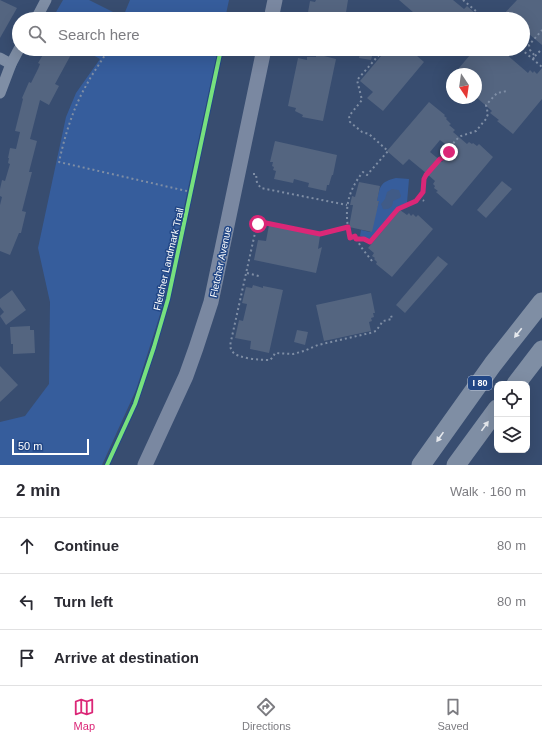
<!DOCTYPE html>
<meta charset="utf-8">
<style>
:root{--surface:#fff;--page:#f7f7f7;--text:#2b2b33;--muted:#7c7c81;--line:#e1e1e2;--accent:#db2777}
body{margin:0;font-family:Helvetica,sans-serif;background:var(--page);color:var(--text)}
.controls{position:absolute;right:12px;bottom:12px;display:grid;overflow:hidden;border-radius:8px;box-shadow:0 4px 16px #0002}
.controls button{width:36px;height:36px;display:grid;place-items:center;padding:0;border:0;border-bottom:1px solid var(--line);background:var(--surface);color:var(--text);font:20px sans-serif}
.compass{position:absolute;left:446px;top:68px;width:36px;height:36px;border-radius:50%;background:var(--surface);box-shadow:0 4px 16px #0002;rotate:167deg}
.scale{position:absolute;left:12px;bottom:10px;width:77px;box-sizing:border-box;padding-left:4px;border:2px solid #fff;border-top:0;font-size:11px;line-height:14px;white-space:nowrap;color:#fff;-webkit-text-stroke:3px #224786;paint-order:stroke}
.stop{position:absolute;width:12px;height:12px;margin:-9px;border:3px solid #db2777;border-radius:50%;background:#fff}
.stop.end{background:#db2777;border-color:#fff;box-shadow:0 1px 4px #0008}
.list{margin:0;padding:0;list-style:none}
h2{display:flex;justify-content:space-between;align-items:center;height:52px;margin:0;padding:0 16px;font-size:17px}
h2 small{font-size:13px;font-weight:400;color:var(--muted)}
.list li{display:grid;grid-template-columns:26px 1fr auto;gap:12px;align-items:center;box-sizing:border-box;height:56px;padding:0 16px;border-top:1px solid var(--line)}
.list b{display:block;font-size:15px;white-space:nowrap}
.list em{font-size:13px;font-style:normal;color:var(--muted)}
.icon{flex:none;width:22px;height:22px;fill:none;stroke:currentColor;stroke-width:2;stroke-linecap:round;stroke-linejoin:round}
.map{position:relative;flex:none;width:542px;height:465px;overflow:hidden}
.search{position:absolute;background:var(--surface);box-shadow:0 4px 16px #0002;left:12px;right:12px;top:12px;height:44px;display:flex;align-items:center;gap:10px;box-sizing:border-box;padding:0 14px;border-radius:22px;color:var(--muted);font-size:15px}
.sheet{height:220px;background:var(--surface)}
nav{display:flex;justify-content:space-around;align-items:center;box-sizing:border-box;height:56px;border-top:1px solid var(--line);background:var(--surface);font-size:11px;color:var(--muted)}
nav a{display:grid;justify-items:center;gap:2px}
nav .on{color:var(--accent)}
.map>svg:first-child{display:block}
</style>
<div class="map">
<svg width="542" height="465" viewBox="0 0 542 465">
<rect width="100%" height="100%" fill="#384d70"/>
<!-- green -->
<g fill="#365d9c">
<polygon points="63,0 89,0 123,17 130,0 229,0 225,19 52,19"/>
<polygon points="82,49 218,49 163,305 136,390 102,465 0,465 0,422 25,416 49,384 50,302 38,248 66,117 76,93 100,59"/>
<path d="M396 178 409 179 407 203 397 207 371 240 360 236 361 230 370 232 379 201H377C380 186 380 182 396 178Z"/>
</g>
<!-- water -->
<path fill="#405b87" d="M392 189 399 190 401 196 400 198 393 201C393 207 389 210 383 209L381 204 385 199 387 192Z"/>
<!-- building -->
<g fill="#546580" fill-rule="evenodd">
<polygon points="0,0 17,8 0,38"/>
<polygon points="316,0 348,0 345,19 314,19 307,18 310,1 315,2"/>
<polygon points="399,0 453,0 464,9 467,6 476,14 472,19 421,19"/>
<polygon points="517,0 542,0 542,45 523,29 523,19 499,19"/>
<polygon points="49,49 74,49 55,84 59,86 49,105 40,100 30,139 37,141 29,172 32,172 22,211 26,212 21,233 19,233 10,255 0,251 0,205 2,197 0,196 0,189 2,180 5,181 10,164 8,163 9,158 8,158 10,148 16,149 20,132 15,131 23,99 22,98 29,82 31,83 38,69 40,64 38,63 44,53 46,54"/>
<polygon points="361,49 374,49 371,60 359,58"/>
<polygon points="387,49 409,49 424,62 383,111 367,98 373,92 360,81"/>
<polygon points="475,49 505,49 509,53 507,55 528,73 530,70 533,73 534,71 537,74 542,68 542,99 513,134 497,121 499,120 490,113 492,111 476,97 476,74 454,74"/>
<polygon points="316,54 336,59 323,121 302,117 303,115 295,111 296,108 288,106 298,58 307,60 307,57 316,57"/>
<path d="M429 102 445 115 444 116 447 118 446 119 451 124 449 125 455 130 453 132 467 144 469 142 472 144 473 143 477 146 479 144 493 157 452 206 436 192 438 191 434 188 435 186 433 184 435 181 426 173 409 159 403 165 387 151ZM440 140 453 150 442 162 430 152Z"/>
<polygon points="275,141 337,155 333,175 332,175 331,178 329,185 327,185 326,191 308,187 309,183 294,179 293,183 274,179 276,171 273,170 274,167 272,166 273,162 270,162"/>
<polygon points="502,181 512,189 486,218 477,210"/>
<polygon points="359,182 380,186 377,201 379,201 372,232 349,227 353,205 350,205 352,196 355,197"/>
<polygon points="400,210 407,215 409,213 411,216 413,214 416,217 418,215 433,229 392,277 376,264 377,262 374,259 375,258 372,256 374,253 368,248"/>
<polygon points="269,225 320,236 318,249 322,247 316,273 254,260 258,240 266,241"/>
<polygon points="438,256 448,264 405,313 396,305"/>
<polygon points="253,285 263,288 263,286 283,290 269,353 250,349 251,341 235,338 239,320 243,321 247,304 242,303 246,287 252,288"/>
<polygon points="12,290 26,310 6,325 0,316 4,312 0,307 0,299"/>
<polygon points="371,293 375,313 373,313 374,317 371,318 372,321 369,322 371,331 324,341 316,305"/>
<polygon points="30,326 30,330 34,330 35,353 13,354 13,344 11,344 10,327"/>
<polygon points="297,330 308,332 305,345 294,342"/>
<polygon points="0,366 18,385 0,402"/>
</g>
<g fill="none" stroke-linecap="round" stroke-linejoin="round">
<!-- path -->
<g stroke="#7f8ea5" stroke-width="2" stroke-dasharray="2 3" stroke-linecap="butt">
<polyline points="463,0 485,19"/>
<polyline points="390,19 391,17"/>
<path d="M93 49 105 55C99 65 92 74 87 84 73 108 65 135 59 162L191 192"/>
<polyline points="521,49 542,67"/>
<polyline points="535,56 542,49"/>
<polyline points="533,59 535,56 530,50 529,45 542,30"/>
<polyline points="253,174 256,174 257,183 261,188 347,205"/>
<polyline points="419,197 424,201"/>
<path d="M348 227 320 234 259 222 257 224 231 341C230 345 230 348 232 351 237 359 261 360 270 360L273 357 275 353 293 354 304 351 318 345 370 333 376 331 383 321 392 319 391 315"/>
<polyline points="356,239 364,239 370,242 398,209 416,201 423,192 424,179 426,175 440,159 445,157 449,152 449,148 458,138 461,136 476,131 486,119 488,114 486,105 497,93 507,91"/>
<path d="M372 261 361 247 355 236 350 238C344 212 346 193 363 172L367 175 388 151 369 134 362 132 350 122 349 116 362 100 357 80 378 56 381 49"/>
<polyline points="247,273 259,276"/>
</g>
<!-- street -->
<g stroke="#7f8ea5" stroke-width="11">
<polyline points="36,19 46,0"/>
<polyline points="0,58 11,64"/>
<polyline points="0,93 11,64 19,49"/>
</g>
<!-- secondary -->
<g stroke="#7a88a1" stroke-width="15">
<polyline points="271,19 275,0"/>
<polyline points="145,465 186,376 196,348 211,302 264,49"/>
</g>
<!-- highway -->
<g stroke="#7f8ea4" stroke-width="19">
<polyline points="516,384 542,350"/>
<polyline points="421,465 493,364 542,302"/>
<polyline points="456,465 497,409"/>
</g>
<!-- cycleway casing -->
<g stroke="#224786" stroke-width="6">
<polyline id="cycleway" points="107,465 135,404 154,347 168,299 221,49"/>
</g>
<!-- cycleway -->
<use href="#cycleway" stroke="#77e17e" stroke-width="4"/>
</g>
<!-- one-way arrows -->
<defs><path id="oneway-solid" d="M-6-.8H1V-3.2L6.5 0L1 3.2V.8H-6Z"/></defs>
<g fill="#e5e8ed">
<use href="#oneway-solid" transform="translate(518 333) rotate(128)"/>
<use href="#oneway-solid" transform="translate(485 426) rotate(-54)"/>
<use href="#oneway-solid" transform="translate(440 437) rotate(125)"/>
</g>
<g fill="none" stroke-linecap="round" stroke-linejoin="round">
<!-- route -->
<polyline stroke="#db2777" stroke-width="5" points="258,224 261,222 320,234 348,227 350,238 355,236 356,239 364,239 370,242 398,209 416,201 423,192 424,179 426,175 440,159 445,157 449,152"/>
</g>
<g text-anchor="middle" stroke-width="3" stroke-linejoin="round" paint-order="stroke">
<!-- shield labels -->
<rect fill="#224786" stroke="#bdc8db" stroke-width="1" x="468" y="376" width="24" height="14" rx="3"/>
<g font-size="9" font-weight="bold" fill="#fff">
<text x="480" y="386">I 80</text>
</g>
<!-- street labels -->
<g font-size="10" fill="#fff" stroke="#224786">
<text transform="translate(168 259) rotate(-77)" y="4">Fletcher Landmark Trail</text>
<text transform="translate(220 262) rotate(-78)" y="4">Fletcher Avenue</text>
</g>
</g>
</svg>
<div class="controls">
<button><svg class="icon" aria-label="locate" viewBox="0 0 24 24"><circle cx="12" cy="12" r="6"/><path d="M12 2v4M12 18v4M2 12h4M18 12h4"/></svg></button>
<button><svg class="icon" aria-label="layers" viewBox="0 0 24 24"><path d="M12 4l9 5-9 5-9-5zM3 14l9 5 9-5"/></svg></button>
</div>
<svg class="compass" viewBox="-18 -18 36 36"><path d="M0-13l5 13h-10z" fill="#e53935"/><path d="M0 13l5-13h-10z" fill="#7c7c81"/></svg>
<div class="scale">50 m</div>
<div class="stop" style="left:258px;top:224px"></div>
<div class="stop end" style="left:449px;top:152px"></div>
<div class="search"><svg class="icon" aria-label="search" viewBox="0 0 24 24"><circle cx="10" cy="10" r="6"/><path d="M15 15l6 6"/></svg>Search here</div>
</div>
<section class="sheet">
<h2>2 min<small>Walk · 160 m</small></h2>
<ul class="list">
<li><svg class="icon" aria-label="ahead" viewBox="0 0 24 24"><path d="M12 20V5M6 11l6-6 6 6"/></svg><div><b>Continue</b></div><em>80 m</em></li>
<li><svg class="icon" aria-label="left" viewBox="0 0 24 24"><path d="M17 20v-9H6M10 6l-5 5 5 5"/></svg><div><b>Turn left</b></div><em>80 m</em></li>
<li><svg class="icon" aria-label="arrive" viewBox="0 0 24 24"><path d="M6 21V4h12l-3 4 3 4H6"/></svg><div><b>Arrive at destination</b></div></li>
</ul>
</section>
<nav>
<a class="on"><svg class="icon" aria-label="map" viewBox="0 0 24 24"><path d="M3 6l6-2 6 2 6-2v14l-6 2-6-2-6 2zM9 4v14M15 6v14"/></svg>Map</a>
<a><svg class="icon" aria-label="directions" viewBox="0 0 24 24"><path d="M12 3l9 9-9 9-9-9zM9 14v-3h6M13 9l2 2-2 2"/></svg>Directions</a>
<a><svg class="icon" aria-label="saved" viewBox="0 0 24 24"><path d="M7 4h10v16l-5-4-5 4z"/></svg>Saved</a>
</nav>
